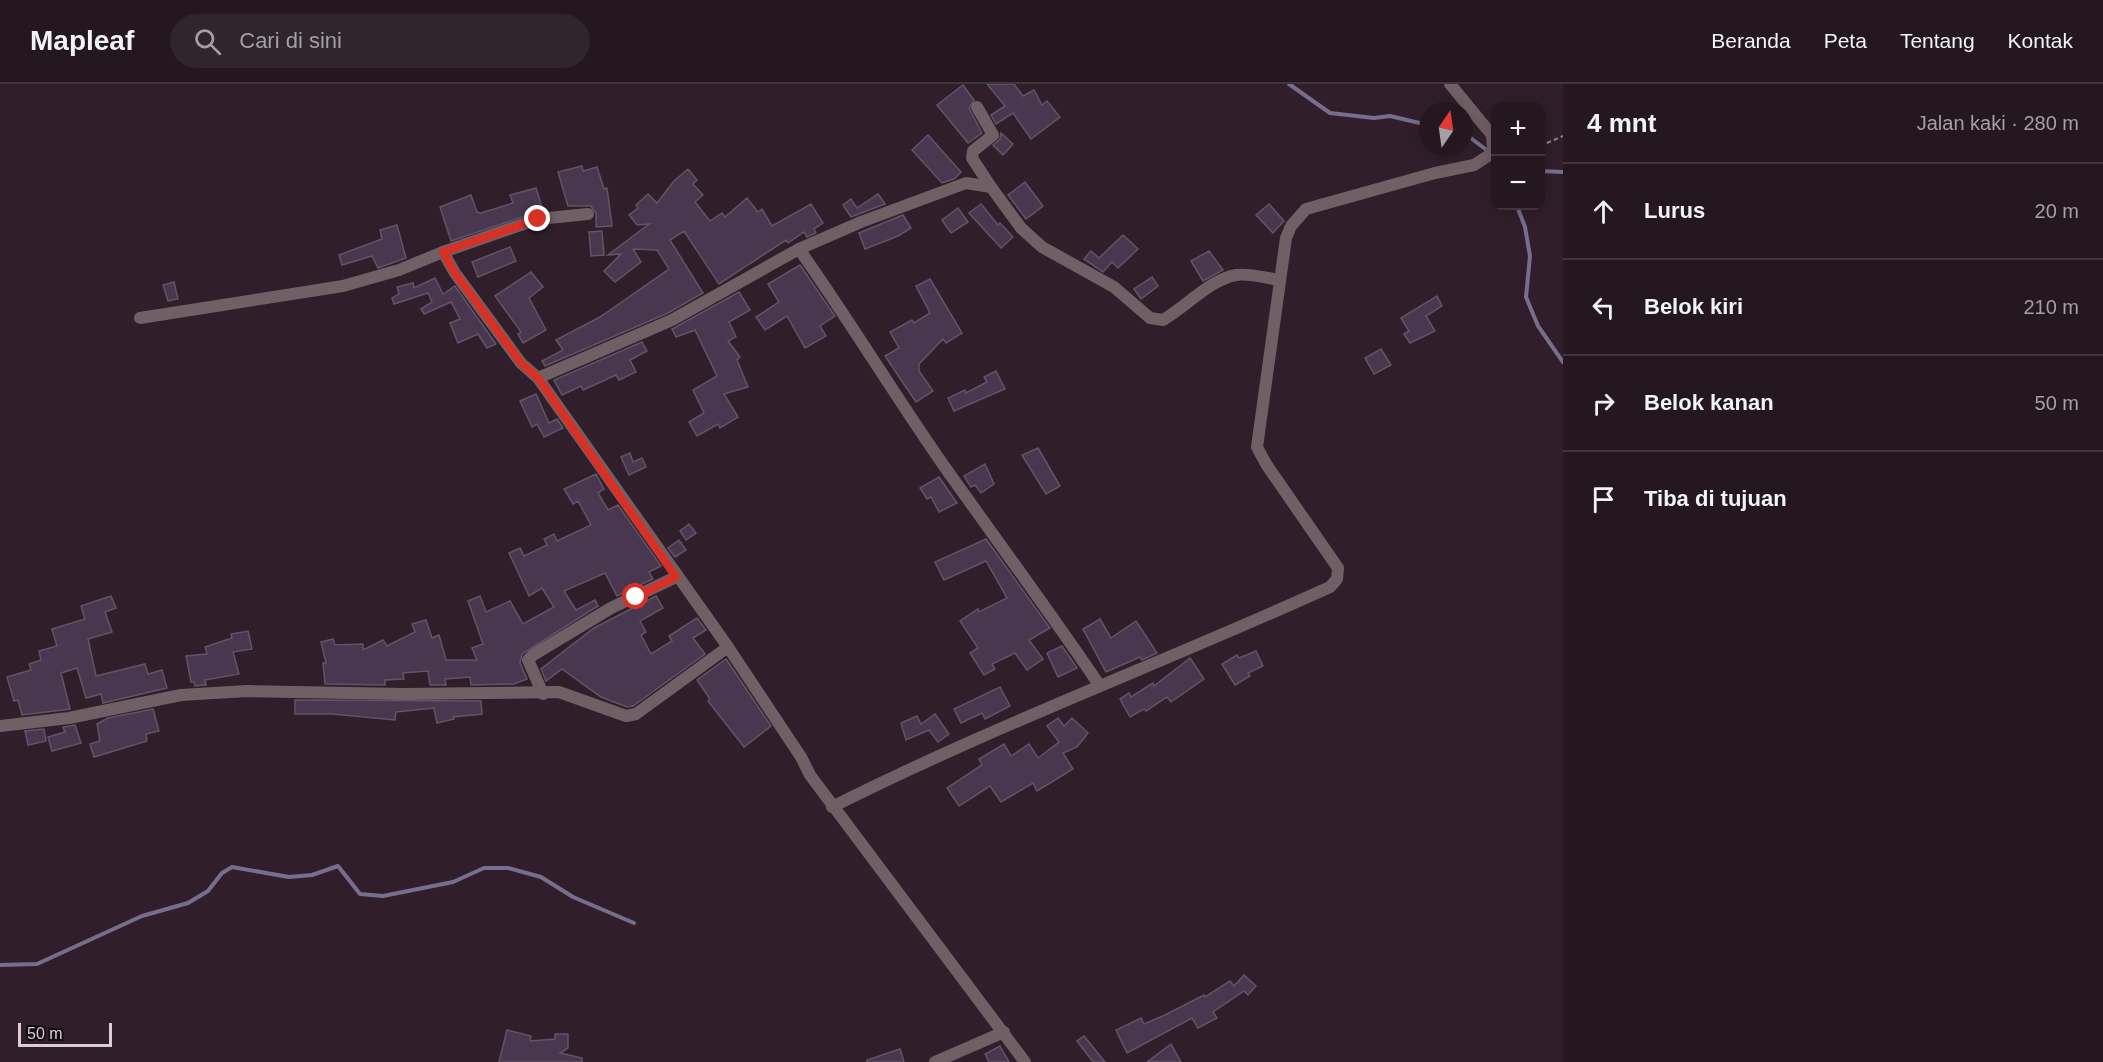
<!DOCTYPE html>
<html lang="id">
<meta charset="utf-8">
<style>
:root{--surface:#241720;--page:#30242d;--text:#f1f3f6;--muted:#a39fa5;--line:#41363e}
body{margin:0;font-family:Arial,sans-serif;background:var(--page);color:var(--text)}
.controls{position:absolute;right:18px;top:18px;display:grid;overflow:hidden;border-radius:12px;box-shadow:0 3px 15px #0003}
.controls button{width:54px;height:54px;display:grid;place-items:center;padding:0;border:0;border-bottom:2px solid var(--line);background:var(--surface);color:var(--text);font:30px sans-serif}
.compass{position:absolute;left:1419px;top:18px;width:54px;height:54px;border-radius:50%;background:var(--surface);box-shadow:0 3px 15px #0003;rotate:13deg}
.scale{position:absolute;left:18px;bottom:15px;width:94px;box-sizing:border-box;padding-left:6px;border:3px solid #daced6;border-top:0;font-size:16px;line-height:21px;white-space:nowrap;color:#daced6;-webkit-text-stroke:4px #130c11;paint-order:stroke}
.stop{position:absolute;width:18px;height:18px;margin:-14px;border:4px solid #d93025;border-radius:50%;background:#fff}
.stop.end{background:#d93025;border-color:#fff;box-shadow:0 2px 6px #0008}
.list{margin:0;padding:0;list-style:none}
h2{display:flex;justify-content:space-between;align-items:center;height:78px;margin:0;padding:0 24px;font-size:26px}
h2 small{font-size:20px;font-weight:400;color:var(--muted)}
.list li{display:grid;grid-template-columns:39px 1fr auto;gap:18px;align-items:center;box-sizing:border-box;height:96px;padding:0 24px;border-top:2px solid var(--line)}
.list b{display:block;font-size:22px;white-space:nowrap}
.list em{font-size:20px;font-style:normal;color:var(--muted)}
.icon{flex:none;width:33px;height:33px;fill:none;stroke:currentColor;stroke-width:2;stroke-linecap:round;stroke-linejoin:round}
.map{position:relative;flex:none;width:1563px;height:978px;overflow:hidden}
header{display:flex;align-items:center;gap:36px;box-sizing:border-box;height:84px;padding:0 30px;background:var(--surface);border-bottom:2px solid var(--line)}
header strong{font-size:28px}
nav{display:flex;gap:33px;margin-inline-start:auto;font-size:21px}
.search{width:420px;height:54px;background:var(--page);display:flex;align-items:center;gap:15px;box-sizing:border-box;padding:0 21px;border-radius:33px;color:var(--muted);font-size:22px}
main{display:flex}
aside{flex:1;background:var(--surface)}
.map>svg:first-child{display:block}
</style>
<header>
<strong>Mapleaf</strong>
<div class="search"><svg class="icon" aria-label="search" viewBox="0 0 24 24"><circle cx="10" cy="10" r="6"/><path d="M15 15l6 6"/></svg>Cari di sini</div>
<nav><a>Beranda</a><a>Peta</a><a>Tentang</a><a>Kontak</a></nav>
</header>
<main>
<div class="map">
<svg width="1563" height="978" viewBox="0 0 1563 978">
<rect width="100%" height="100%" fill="#301f2b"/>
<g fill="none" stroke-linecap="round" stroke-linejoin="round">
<!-- stream -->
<g stroke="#756e8d" stroke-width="4">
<polyline points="1289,0 1330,29 1374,34 1390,32 1428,41"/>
<polyline points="1464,49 1496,73"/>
<polyline points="1540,87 1563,88"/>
<polyline points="1517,122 1525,143 1530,172 1526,213 1538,242 1563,278"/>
<polyline points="0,881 37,880 142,832 188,819 208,807 222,789 232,783 289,793 312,791 338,782 360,810 383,812 453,798 484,784 508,784 541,793 573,813 634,839"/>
</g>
</g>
<!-- building -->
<g fill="#493750" stroke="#615466" stroke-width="1.5">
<polygon points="987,0 1014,0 1023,12 1034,6 1042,21 1047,17 1060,33 1031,55 1013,29 996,40 991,31 1005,22"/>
<polygon points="963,1 974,16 969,24 982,49 968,59 937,21"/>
<polygon points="1001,49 1013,60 1003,71 993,61 1000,55"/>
<polygon points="928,51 961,88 954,95 942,99 912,66"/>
<polygon points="582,82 583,87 597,83 604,105 607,104 612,142 596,143 596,129 591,122 568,122 558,88"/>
<polygon points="688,85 697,96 693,100 703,111 695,118 710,137 722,129 725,133 747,114 758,128 762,125 772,142 811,120 823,139 814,145 816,149 807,153 804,148 788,159 786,156 719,200 684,147 670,156 703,209 668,229 545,282 542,277 563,266 556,256 600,233 669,185 657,166 633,165 641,178 615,198 604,187 621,170 608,171 649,140 637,141 629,131 638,124 636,121 648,110 657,119 674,97"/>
<polygon points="1025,98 1043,122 1026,135 1008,111"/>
<polygon points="536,104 543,126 451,157 440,123 471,111 477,128 481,129 513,119 510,111"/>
<polygon points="878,110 885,120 851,133 843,121 851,115 857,124"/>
<polygon points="981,120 998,141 1000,139 1013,153 1001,164 969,129"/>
<polygon points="1269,120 1284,137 1273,149 1256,131"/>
<polygon points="958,124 968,138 951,149 942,136"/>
<polygon points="903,131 911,144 898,152 865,165 859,149"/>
<polygon points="397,141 406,174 378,184 372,172 342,181 339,171 382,155 380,146"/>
<polygon points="602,147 604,171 591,172 589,148"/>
<polygon points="1123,151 1138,165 1118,184 1112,178 1103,188 1084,175 1091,167 1099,174"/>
<polygon points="510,163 516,177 478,193 472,178"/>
<polygon points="1209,167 1223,186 1203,197 1191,177"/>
<polygon points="800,181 835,232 820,242 826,252 805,264 787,232 765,246 756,233 779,218 768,200"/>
<polygon points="531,188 543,203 529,214 546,246 523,259 518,250 521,248 495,212"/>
<polygon points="1152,193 1158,202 1141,215 1134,205"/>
<polygon points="435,194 443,210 455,202 496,260 487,264 478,250 458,259 450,239 460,235 451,218 424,230 421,225 432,218 428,209 394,220 392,214 399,210 397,203 413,199 414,204"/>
<polygon points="930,195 962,249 946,259 943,255 919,280 919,287 933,307 916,318 885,272 899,264 890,248 912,236 914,239 930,229 916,202"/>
<polygon points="174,198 178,215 168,217 163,201"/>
<polygon points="739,208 750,226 729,238 736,253 728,257 740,273 737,276 748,303 724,310 738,333 720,344 718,340 697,352 689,338 704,329 693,306 717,292 695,246 676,253 672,245"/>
<polygon points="1437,212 1442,222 1426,232 1435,247 1410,259 1404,250 1409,247 1401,234"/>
<polygon points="642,258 647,267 630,276 636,288 619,296 616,291 583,306 581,302 562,311 554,296"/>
<polygon points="1381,265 1391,281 1374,290 1365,274"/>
<polygon points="996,287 1005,305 954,327 948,314 965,306 966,309 987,298 984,293"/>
<polygon points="536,310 549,339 557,335 563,344 544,353 537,340 532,343 520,317"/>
<polygon points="1038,364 1060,402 1046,410 1022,371"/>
<polygon points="630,369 633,378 642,374 646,383 629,391 621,373"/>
<polygon points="985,380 994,400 981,409 975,401 971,403 964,392"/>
<polygon points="596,390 604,405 598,409 608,426 618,421 661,482 649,488 653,495 617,512 605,489 564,507 576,526 595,516 598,522 522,570 520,579 527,595 514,600 471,601 470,593 445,595 446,601 430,601 428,587 403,589 404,595 385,596 385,601 325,600 323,579 326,579 321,558 333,555 335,561 363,560 363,566 383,556 387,562 415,548 412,540 426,536 432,554 439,551 446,576 477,576 472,564 483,560 468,517 480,512 486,528 510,517 523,540 554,523 542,504 529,512 509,469 520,464 524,472 547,461 544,455 554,450 557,457 591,441 578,417 573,420 564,405"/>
<polygon points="939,393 957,419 939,428 931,413 927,415 920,404"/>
<polygon points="689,440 696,449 686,456 680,447"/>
<polygon points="986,455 1050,544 1029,556 1043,575 1027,586 1015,569 992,580 995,585 984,591 970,569 978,564 960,537 978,525 979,528 1007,514 986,477 944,496 935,478"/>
<polygon points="679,456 686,466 675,473 668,464"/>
<polygon points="111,512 116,524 105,528 112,548 88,555 96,592 145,580 148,590 162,586 167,604 103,619 101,610 86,614 77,584 61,589 70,625 22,631 18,616 14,617 7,593 31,586 29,580 41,576 39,567 57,562 52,545 85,535 81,522"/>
<polygon points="656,512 663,524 640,537 646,548 641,551 651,570 672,557 669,552 697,534 706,546 693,554 705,570 633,622 627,623 601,613 562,585 546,597 541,585 594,544"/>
<polygon points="1100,535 1111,554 1136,537 1157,569 1142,576 1140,573 1106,588 1083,545"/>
<polygon points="248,547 252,565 233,568 239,590 205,596 206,601 203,601 195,602 194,598 191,598 186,572 207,570 205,563 232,554 231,550"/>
<polygon points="1062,562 1077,584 1058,593 1047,569"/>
<polygon points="1256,567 1263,582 1248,589 1250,592 1235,601 1222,580 1237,571 1239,574"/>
<polygon points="1190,574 1204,595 1171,618 1167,613 1146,627 1144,625 1130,633 1120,615 1129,609 1131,613 1153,599 1154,602"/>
<polygon points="726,575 771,642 744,663 708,617 710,615 697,596"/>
<polygon points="1000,603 1010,622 985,635 982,629 961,639 954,625"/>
<polygon points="295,616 481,617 482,630 453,633 454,635 437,639 434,624 396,628 395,636 332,630 295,630"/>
<polygon points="153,625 159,647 146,650 147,657 94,673 90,660 100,657 97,640 108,634"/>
<polygon points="935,630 949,650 938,658 929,646 906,656 901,639 917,632 921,640"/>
<polygon points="1058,634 1064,642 1072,634 1088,649 1077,663 1063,669 1073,685 1037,707 1033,699 1001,718 990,702 959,722 947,704 982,681 979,675 1004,660 1011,672 1029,660 1038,674 1059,658 1047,642"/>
<polygon points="75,641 81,659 52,667 48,653 65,648 63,643"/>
<polygon points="44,645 46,657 28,661 25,647"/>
<polygon points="1244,891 1256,902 1248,911 1244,907 1213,928 1217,934 1198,944 1192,934 1127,969 1116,946 1141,934 1144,940 1165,931 1204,911 1205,913 1230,897 1234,902"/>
<polygon points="507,946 531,952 530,957 555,955 555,950 568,950 568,964 560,969 582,974 582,978 499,978"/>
<polygon points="1084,952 1105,978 1093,978 1077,957"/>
<polygon points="1171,960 1181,978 1147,978"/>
<polygon points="1000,962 1009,978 989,978 985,970"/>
<polygon points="900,965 904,978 867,978 867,976"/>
</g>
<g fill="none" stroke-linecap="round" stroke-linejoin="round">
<!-- path -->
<polyline stroke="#8c7d87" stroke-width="2" stroke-dasharray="4.5 3" stroke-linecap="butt" points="1540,62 1563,52"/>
<!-- minor -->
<g stroke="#706065" stroke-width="12">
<polyline points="977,23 993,51 973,67 972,74 991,103"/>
<polyline points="588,130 538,135 443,168 455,189 521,279 538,294 728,563 801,673 810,691 1025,978"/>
<path d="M799 165C849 236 894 310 944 382 996 455 1049 527 1100 602"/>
<polyline points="140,234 343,202 399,186 443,168"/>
<path d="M538 294 672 236 799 165 861 138 966 99 991 103 1021 144 1042 163 1114 203 1150 234 1163 236C1186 223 1209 196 1236 191 1249 189 1266 194 1279 196"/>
<polyline points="543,610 528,576 533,571 611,524 676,493"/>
<polyline points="0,642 69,634 181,611 247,607 404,610 559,608 626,632 636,630 728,563"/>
<path d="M832 723C995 641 1165 578 1330 503L1337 495 1338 484 1266 380 1257 363 1286 154 1291 142 1306 125 1435 89 1474 81 1488 72 1493 65 1492 51 1450 0"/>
<polyline points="935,978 1004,948"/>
</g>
</g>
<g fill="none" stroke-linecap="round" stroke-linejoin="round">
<!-- route -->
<polyline stroke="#d93025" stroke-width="8" points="538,135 443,168 455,189 521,279 538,294 676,493 636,513"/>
</g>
</svg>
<div class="controls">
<button>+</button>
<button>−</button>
</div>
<svg class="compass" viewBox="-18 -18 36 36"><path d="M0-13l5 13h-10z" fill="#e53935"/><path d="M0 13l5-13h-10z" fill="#a39fa5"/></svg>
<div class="scale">50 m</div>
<div class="stop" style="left:636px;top:513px"></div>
<div class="stop end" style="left:538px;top:135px"></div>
</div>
<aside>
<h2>4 mnt<small>Jalan kaki · 280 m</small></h2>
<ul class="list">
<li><svg class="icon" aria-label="ahead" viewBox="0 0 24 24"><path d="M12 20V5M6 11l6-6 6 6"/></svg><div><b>Lurus</b></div><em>20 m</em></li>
<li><svg class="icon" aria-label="left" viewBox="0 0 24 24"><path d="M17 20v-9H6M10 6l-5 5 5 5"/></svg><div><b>Belok kiri</b></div><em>210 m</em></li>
<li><svg class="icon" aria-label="right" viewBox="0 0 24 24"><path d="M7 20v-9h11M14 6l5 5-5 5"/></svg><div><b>Belok kanan</b></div><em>50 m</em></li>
<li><svg class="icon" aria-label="arrive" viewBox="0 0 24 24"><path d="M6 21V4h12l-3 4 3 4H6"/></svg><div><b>Tiba di tujuan</b></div></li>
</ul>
</aside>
</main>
